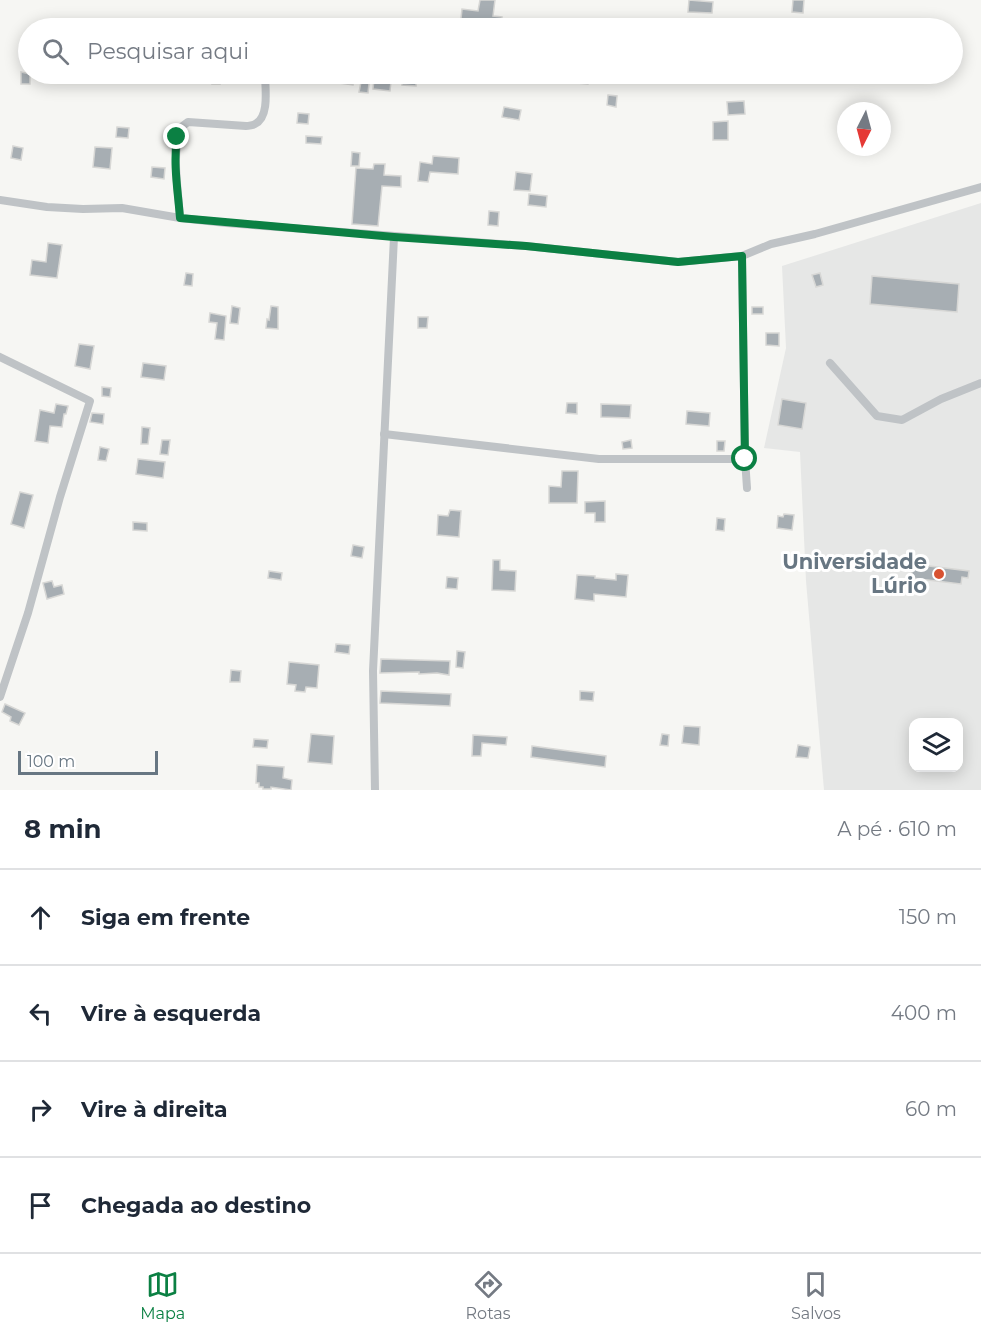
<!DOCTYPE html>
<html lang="pt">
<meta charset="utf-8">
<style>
:root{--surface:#fff;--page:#f6f6f7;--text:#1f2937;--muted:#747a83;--line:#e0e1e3;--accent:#0b8043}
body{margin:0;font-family:Montserrat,sans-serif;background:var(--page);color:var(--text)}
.controls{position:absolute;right:18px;bottom:18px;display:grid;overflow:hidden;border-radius:12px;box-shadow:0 3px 15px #0003}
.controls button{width:54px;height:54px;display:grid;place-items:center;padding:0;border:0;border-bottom:2px solid var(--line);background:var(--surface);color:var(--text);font:30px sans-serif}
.compass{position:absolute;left:837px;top:102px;width:54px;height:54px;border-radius:50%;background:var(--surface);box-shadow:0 3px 15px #0003;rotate:186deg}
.scale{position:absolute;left:18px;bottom:15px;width:140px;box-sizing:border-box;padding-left:6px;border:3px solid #677682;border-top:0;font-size:16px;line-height:21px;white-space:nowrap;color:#677682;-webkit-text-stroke:4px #fff;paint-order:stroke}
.stop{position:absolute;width:18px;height:18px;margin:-14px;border:4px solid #0b8043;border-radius:50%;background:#fff}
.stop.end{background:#0b8043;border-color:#fff;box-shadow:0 2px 6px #0008}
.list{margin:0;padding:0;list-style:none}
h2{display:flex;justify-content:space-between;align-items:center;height:78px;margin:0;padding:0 24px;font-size:26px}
h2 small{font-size:20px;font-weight:400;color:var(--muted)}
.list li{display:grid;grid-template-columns:39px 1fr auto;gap:18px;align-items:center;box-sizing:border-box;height:96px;padding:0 24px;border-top:2px solid var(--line)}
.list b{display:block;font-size:22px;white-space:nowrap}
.list em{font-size:20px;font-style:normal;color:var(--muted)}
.icon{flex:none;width:33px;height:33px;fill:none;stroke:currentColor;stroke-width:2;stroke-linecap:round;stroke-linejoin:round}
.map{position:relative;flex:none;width:981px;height:790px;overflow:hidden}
.search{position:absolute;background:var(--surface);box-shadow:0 3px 15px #0003;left:18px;right:18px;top:18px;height:66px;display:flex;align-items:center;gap:15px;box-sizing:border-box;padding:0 21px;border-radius:33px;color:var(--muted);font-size:22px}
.sheet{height:462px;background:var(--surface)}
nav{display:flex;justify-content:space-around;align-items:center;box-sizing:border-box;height:84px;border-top:2px solid var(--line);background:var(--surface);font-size:16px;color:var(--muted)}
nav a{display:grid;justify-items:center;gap:3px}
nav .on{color:var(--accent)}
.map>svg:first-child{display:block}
</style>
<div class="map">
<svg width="981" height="790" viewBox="0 0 981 790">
<rect width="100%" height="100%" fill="#f6f6f3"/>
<!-- built -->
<path fill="#e6e7e6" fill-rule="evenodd" d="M981 203V790H824L806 581 800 452 764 448 786 348 782 266ZM914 722H958V768H914Z"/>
<!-- building -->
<g fill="#a7aeb3" stroke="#d7d7d5" stroke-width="1.5">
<polygon points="480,0 495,0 493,16 502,17 501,28 483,28 484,22 461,19 462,9 478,11"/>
<polygon points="689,0 713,2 712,13 688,12"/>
<polygon points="793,0 804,0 803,13 792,12"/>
<polygon points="21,72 30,74 30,84 21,84"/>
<rect x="212" y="74" width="8" height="10"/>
<polygon points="341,74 354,74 353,85 340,83"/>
<polygon points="403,74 416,74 416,86 402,85"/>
<polygon points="578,74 589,75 588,84 577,83"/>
<polygon points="374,79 391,81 390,91 373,89"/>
<polygon points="361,82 369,83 368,93 359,92"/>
<polygon points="608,95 617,96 616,107 607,105"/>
<polygon points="744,101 745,114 728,115 727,102"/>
<polygon points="504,107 521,110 519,120 502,117"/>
<polygon points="298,113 309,114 308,124 297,123"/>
<polygon points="728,121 728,140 713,140 713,122"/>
<polygon points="117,127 129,128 128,138 116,137"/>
<polygon points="306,136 322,137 321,144 306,143"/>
<polygon points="13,146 23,148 21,160 11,158"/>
<polygon points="95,147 112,148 110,169 93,167"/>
<polygon points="352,152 360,153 359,166 351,166"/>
<polygon points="433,156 459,158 458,174 430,172 428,182 418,181 420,162 432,164"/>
<polygon points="374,164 385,164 384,175 401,176 401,187 382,186 378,226 352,224 356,168 373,169"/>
<polygon points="152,167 165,168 164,179 151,177"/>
<polygon points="516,172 532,174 530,191 514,190"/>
<polygon points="529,194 547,196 546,207 528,205"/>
<polygon points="489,211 499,212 498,226 488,225"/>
<polygon points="48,243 62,245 57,278 30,275 32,260 46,262"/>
<polygon points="186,273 193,274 192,286 184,285"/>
<polygon points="820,273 823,285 816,287 812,275"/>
<polygon points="872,276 959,284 957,312 870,304"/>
<polygon points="232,306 240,308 238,324 230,323"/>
<polygon points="271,306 278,307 278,329 266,328 267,319 269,320"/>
<rect x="752" y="307" width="11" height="7"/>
<polygon points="210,313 226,316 224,340 215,339 217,323 209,322"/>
<polygon points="418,317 428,317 427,328 418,328"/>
<polygon points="766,333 779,333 779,346 766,345"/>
<polygon points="79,344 94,346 90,369 75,366"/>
<polygon points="143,363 166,366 164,380 141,377"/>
<polygon points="102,387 111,388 110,397 102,396"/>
<polygon points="782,399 806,403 802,429 778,425"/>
<polygon points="567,403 577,403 577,414 566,413"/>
<polygon points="56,404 68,406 66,414 64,414 62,427 50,426 48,443 35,441 40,410 54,413"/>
<polygon points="601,404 631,405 630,418 601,417"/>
<polygon points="687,411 710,413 709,426 686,424"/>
<polygon points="92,413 104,414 103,424 90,422"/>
<polygon points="142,427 150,428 148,444 141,444"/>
<polygon points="162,440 170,440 168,455 160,454"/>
<polygon points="631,440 632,448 623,449 622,442"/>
<polygon points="717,441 725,441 724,451 717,451"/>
<polygon points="100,447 109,449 106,461 98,460"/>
<polygon points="138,459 165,462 163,478 136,474"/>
<polygon points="562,471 578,471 577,503 549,503 549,486 561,487"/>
<polygon points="20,492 33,495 24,528 11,524"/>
<polygon points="605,501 605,522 595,522 595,513 585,513 585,502"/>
<polygon points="450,510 461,511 459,537 437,535 438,515 448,516"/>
<polygon points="784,514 794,515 792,530 777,528 778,516 783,517"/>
<polygon points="717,518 725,519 724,531 716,530"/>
<polygon points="133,522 147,523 147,531 133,530"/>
<polygon points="353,545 364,547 362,558 351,556"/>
<polygon points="493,560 500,560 500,570 516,571 515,591 492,590"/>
<polygon points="913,564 969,571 968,578 962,577 961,584 911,578"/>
<polygon points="269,571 282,573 281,580 268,578"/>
<polygon points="616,574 628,575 626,597 594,594 594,601 575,599 577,575 595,576 595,578 616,580"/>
<polygon points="447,577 458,578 457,589 446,588"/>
<polygon points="52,581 54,587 62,585 64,594 47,599 43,583"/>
<polygon points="336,644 350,645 349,654 335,652"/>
<polygon points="457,651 465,652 463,668 456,667"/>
<polygon points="381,659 450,661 449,675 437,673 419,674 419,672 380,673"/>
<polygon points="289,662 319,665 317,688 306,687 305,692 295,691 296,685 287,684"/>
<polygon points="231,670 241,671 240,682 230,682"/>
<polygon points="381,691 451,694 450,706 380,703"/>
<polygon points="580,691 594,692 593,701 580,700"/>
<polygon points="5,704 25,713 19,725 10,721 11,717 2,712"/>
<polygon points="684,726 700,727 699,745 682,743"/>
<polygon points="311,734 334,736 332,764 308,762"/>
<polygon points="662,734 669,735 668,746 660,745"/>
<polygon points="473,735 507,737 506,745 482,743 481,756 472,756"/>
<polygon points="254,739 268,740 267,748 253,747"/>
<polygon points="798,745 810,747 808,758 796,757"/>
<polygon points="532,746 606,756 605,767 531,757"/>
<polygon points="257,765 284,767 283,778 292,780 291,790 271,787 271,789 263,789 263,787 259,787 259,783 256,783"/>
</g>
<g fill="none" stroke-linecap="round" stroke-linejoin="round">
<!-- minor -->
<g stroke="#bfc3c6" stroke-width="8">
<polyline points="0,200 47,207 83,209 122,208 180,218 226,223 526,246 678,262 742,256 771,244 815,234 981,187"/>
<path d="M180 218C178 187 172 158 180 128L188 122 246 126C248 126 254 125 255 124 270 117 265 87 265 74"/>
<polyline points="742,256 745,459 747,488"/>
<polyline points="0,357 90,401 60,497 28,613 0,697"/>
<polyline points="830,363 877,416 902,420 941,399 981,383"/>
<polyline points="384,434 599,459 745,459"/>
<polyline points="375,790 373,671 394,237"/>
</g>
</g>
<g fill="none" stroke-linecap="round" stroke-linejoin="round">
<!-- route -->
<path stroke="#0b8043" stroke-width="8" d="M177 137C173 165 178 191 180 218L394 237 526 246 678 262 742 256 745 459"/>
</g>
<!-- markers -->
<circle fill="#d85231" stroke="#fff" stroke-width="2" cx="939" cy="574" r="6"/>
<g text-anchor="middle" stroke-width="6" stroke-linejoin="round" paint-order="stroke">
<!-- poi labels -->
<g font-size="21" font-weight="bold" fill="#677682" stroke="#fff" text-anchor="end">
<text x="927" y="569">Universidade<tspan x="927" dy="24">Lúrio</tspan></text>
</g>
</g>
</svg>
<div class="controls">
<button><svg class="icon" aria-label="layers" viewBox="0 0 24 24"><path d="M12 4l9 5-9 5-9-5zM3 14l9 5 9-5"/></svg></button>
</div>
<svg class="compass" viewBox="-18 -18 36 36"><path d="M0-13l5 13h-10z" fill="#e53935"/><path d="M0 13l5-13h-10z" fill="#747a83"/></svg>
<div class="scale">100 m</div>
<div class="stop" style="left:745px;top:459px"></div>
<div class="stop end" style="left:177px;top:137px"></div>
<div class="search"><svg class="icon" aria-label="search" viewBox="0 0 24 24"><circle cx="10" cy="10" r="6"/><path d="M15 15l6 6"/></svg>Pesquisar aqui</div>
</div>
<section class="sheet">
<h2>8 min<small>A pé · 610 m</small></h2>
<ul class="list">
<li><svg class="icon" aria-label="ahead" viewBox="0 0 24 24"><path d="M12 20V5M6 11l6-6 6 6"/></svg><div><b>Siga em frente</b></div><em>150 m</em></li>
<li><svg class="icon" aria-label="left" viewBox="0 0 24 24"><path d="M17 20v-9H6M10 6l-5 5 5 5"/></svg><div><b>Vire à esquerda</b></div><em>400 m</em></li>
<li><svg class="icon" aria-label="right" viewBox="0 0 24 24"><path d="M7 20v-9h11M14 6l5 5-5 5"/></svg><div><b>Vire à direita</b></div><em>60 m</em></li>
<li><svg class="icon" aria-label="arrive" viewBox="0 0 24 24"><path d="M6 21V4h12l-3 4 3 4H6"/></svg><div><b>Chegada ao destino</b></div></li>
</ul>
</section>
<nav>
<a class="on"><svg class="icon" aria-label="map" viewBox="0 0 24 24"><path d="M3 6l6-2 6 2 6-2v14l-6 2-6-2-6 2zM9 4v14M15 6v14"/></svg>Mapa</a>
<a><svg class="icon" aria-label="directions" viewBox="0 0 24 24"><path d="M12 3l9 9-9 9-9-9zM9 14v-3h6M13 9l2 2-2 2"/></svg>Rotas</a>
<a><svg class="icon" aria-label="saved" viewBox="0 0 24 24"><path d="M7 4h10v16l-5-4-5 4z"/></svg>Salvos</a>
</nav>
